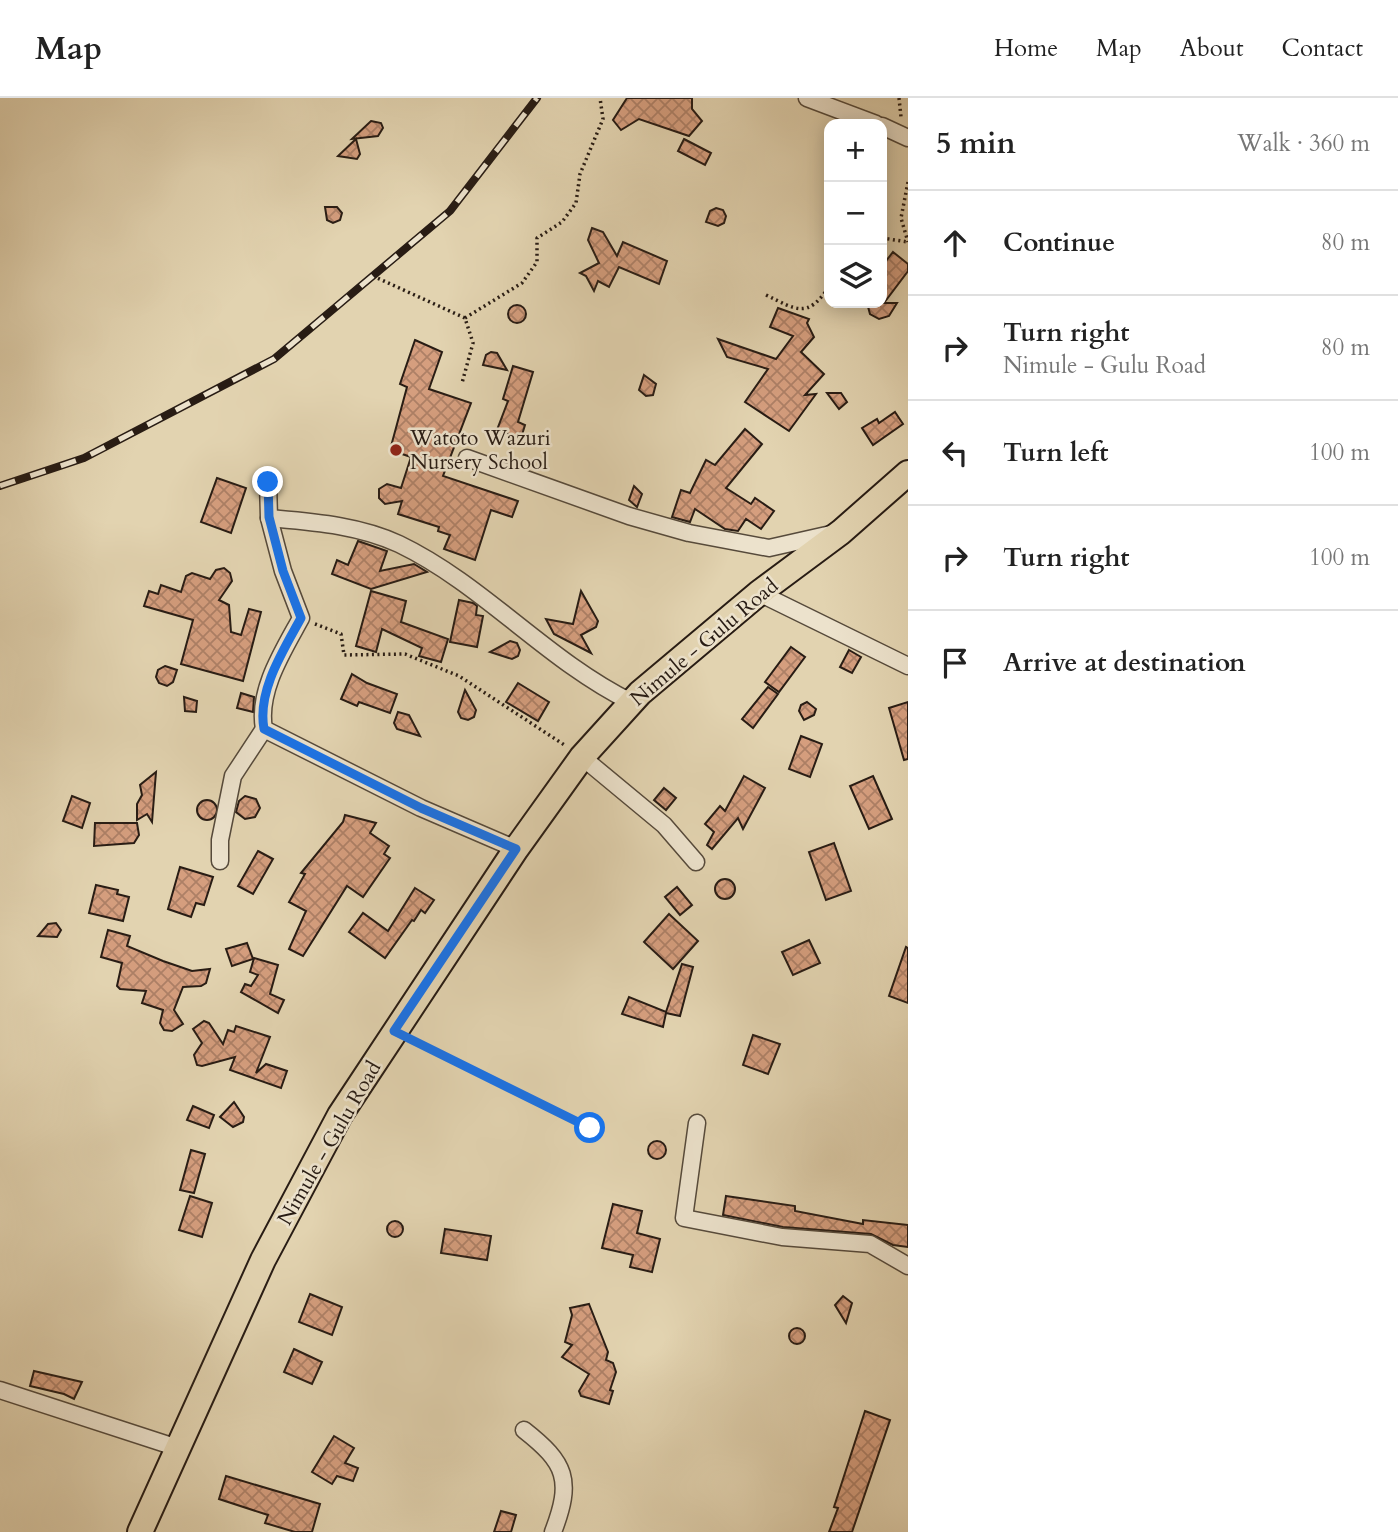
<!DOCTYPE html>
<meta charset="utf-8">
<style>
:root{--surface:#fff;--page:#f2f2f2;--text:#222;--muted:#767676;--line:#e0e0e0}
body{margin:0;font-family:Cardo,serif;background:var(--page);color:var(--text)}
.controls{position:absolute;right:21px;top:21px;display:grid;overflow:hidden;border-radius:14px;box-shadow:0 4px 18px #0003}
.controls button{width:63px;height:63px;display:grid;place-items:center;padding:0;border:0;border-bottom:2px solid var(--line);background:var(--surface);color:var(--text);font:35px sans-serif}
.stop{position:absolute;width:21px;height:21px;margin:-16px;border:5px solid #1a73e8;border-radius:50%;background:#fff}
.stop.end{background:#1a73e8;border-color:#fff;box-shadow:0 2px 7px #0008}
.list{margin:0;padding:0;list-style:none}
h2{display:flex;justify-content:space-between;align-items:center;height:91px;margin:0;padding:0 28px;font-size:30px}
h2 small{font-size:23px;font-weight:400;color:var(--muted)}
.list li{display:grid;grid-template-columns:46px 1fr auto;gap:21px;align-items:center;box-sizing:border-box;height:105px;padding:0 28px;border-top:2px solid var(--line)}
.list b{display:block;font-size:26px;white-space:nowrap}
.list p{margin:0;font-size:23px;white-space:nowrap;color:var(--muted)}
.list em{font-size:23px;font-style:normal;color:var(--muted)}
.icon{flex:none;width:38px;height:38px;fill:none;stroke:currentColor;stroke-width:2;stroke-linecap:round;stroke-linejoin:round}
.map{position:relative;flex:none;width:908px;height:1434px;overflow:hidden}
header{display:flex;align-items:center;gap:42px;box-sizing:border-box;height:98px;padding:0 35px;background:var(--surface);border-bottom:2px solid var(--line)}
header strong{font-size:33px}
nav{display:flex;gap:38px;margin-inline-start:auto;font-size:24px}
main{display:flex}
aside{flex:1;background:var(--surface)}
.map>svg:first-child{display:block}
</style>
<header>
<strong>Map</strong>
<nav><a>Home</a><a>Map</a><a>About</a><a>Contact</a></nav>
</header>
<main>
<div class="map">
<svg width="908" height="1434" viewBox="0 0 908 1434">
<defs>
<pattern id="building-cross-hatch" width="8" height="8" patternUnits="userSpaceOnUse" patternTransform="scale(1.75)"><rect width="8" height="8" fill="#d59e7e"/><path d="M0 0l8 8M0 8l8-8" fill="none" stroke="#ad8066"/></pattern>
</defs>
<rect width="100%" height="100%" fill="#e2d3b0"/>
<filter id="stains"><feTurbulence type="fractalNoise" baseFrequency=".00286" numOctaves="4"/><feColorMatrix values="0 0 0 0 .2 0 0 0 0 .09 0 0 0 0 .02 0 0 0 .5 -.17"/></filter>
<radialGradient id="worn" r=".72"><stop offset=".6" stop-color="#630" stop-opacity="0"/><stop offset="1" stop-color="#630" stop-opacity=".3"/></radialGradient>
<!-- building -->
<g fill="url(#building-cross-hatch)" stroke="#281c14" stroke-width="2">
<polygon points="627,0 692,0 692,11 702,23 689,38 639,21 621,32 613,22"/>
<polygon points="371,23 381,25 383,30 378,38 352,41"/>
<polygon points="356,41 360,56 357,61 338,58"/>
<polygon points="684,41 711,55 705,67 678,53"/>
<polygon points="325,109 337,109 342,115 340,122 333,125 327,122"/>
<polygon points="716,110 723,112 726,118 724,125 718,128 706,124 710,113"/>
<polygon points="592,130 603,134 617,158 623,144 667,163 659,186 619,169 609,189 598,183 594,193 586,178 580,175 599,165 588,142"/>
<polygon points="893,154 908,166 908,173 884,205 897,205 889,218 879,221 870,216 867,205 882,205 882,168"/>
<circle cx="517" cy="216" r="9"/>
<polygon points="778,210 809,221 807,225 814,239 801,254 824,276 805,297 816,296 789,333 745,304 768,271 727,259 718,241 776,261 793,238 770,229"/>
<polygon points="415,242 442,254 429,291 471,305 443,378 518,403 512,419 491,412 475,462 444,451 450,437 438,433 439,429 398,416 402,403 385,406 379,400 379,391 387,386 401,390 411,359 390,352 407,289 400,286"/>
<polygon points="491,254 497,255 507,272 483,267 486,257"/>
<polygon points="513,268 533,274 518,324 525,327 521,340 497,332 508,303 503,301"/>
<polygon points="644,277 656,286 653,297 646,298 639,292"/>
<polygon points="827,295 841,295 847,304 839,311"/>
<polygon points="895,314 903,326 873,347 862,330 877,321 879,325"/>
<polygon points="745,331 762,346 726,390 751,406 755,400 774,413 761,431 746,421 738,433 725,431 695,411 690,424 672,419 681,392 690,395 706,362 715,367"/>
<polygon points="217,380 246,390 231,435 201,424"/>
<polygon points="634,388 642,396 637,409 629,402"/>
<polygon points="358,443 387,453 380,473 414,466 427,474 371,491 332,476 337,462 348,467"/>
<polygon points="224,470 230,475 232,483 219,502 229,507 231,534 241,537 249,511 261,514 243,583 181,566 193,522 144,508 149,493 158,496 161,487 181,494 186,478 192,475 210,481 216,472"/>
<polygon points="371,493 406,503 401,524 448,541 441,564 419,558 422,550 382,531 376,554 356,548"/>
<polygon points="581,493 598,523 596,529 581,537 591,555 554,536 546,521 573,526"/>
<polygon points="459,502 473,505 477,508 476,517 483,518 477,549 450,544"/>
<polygon points="510,543 517,545 520,552 518,558 512,561 490,554"/>
<polygon points="791,549 805,559 779,594 765,584"/>
<polygon points="849,552 861,559 852,575 840,569"/>
<polygon points="165,568 177,572 173,584 167,588 159,585 156,579 158,572"/>
<polygon points="352,576 367,585 397,596 390,615 359,604 357,608 341,601"/>
<polygon points="518,585 549,604 538,623 506,604"/>
<polygon points="768,589 778,596 753,630 742,621"/>
<polygon points="465,592 476,612 474,619 468,622 461,620 458,614"/>
<polygon points="241,595 254,599 253,614 237,610"/>
<polygon points="184,599 197,603 196,614 185,613"/>
<polygon points="807,604 816,611 814,617 804,622 799,613 801,607"/>
<polygon points="908,604 908,661 904,662 889,610"/>
<polygon points="398,614 409,617 420,638 397,631 394,625"/>
<polygon points="801,638 822,646 810,679 789,671"/>
<polygon points="156,674 152,724 147,716 137,722 137,706 142,697 140,687"/>
<polygon points="744,678 765,690 743,731 738,720 712,751 707,747 714,734 705,726 720,708 725,713"/>
<polygon points="873,678 892,721 869,731 850,688"/>
<polygon points="664,690 676,700 666,712 654,702"/>
<polygon points="72,698 90,705 82,730 63,723"/>
<polygon points="245,698 256,701 260,710 255,719 245,721 236,714 239,703"/>
<circle cx="207" cy="712" r="10"/>
<polygon points="345,717 376,725 370,735 389,748 384,756 390,760 363,799 347,788 303,858 289,851 306,813 289,804 305,776 301,775 343,724"/>
<polygon points="95,725 137,725 139,737 134,745 94,748"/>
<polygon points="834,745 851,793 826,802 809,754"/>
<polygon points="258,753 273,761 253,796 238,788"/>
<polygon points="180,769 213,779 204,807 196,805 191,819 168,811"/>
<circle cx="725" cy="791" r="10"/>
<polygon points="96,787 118,792 117,796 129,799 123,823 89,815"/>
<polygon points="677,789 692,807 680,817 665,799"/>
<polygon points="415,790 434,802 425,815 421,812 414,823 412,822 385,860 349,834 363,815 388,833"/>
<polygon points="669,816 698,843 673,871 644,844"/>
<polygon points="56,825 61,832 57,839 38,838 48,826"/>
<polygon points="108,832 130,838 127,848 163,863 192,873 210,871 206,885 201,888 183,889 174,912 183,926 172,933 164,932 160,925 163,912 142,905 146,893 120,891 117,888 122,865 101,859"/>
<polygon points="809,842 820,865 793,877 782,854"/>
<polygon points="247,845 253,861 232,868 226,851"/>
<polygon points="906,849 908,850 908,905 889,898"/>
<polygon points="254,860 278,867 270,896 284,902 278,915 241,894 245,886 251,888 258,877 250,874"/>
<polygon points="682,866 693,869 680,918 666,915 663,929 622,916 629,899 666,914"/>
<polygon points="204,923 209,925 223,946 228,932 234,934 236,928 270,939 256,975 266,966 287,973 281,990 230,972 235,959 202,968 197,967 194,957 202,945 193,931"/>
<polygon points="753,937 780,946 768,976 743,967"/>
<polygon points="234,1004 244,1019 243,1024 233,1029 220,1019"/>
<polygon points="193,1008 214,1017 209,1030 187,1022"/>
<circle cx="657" cy="1052" r="9"/>
<polygon points="191,1052 205,1056 194,1095 180,1092"/>
<polygon points="190,1098 212,1105 202,1139 179,1132"/>
<polygon points="726,1098 795,1108 795,1113 863,1126 863,1122 908,1127 908,1149 893,1147 871,1136 783,1129 723,1117"/>
<polygon points="613,1106 642,1113 637,1135 660,1141 652,1174 630,1169 633,1157 602,1150"/>
<circle cx="395" cy="1131" r="8"/>
<polygon points="445,1131 491,1138 487,1162 441,1155"/>
<polygon points="310,1196 342,1209 332,1237 299,1224"/>
<polygon points="843,1198 852,1205 846,1225 835,1207"/>
<polygon points="589,1206 608,1254 606,1262 613,1265 616,1274 610,1292 613,1293 609,1306 581,1298 579,1293 589,1276 562,1259 572,1247 565,1244 572,1217 570,1210"/>
<circle cx="797" cy="1238" r="8"/>
<polygon points="294,1251 322,1264 312,1286 284,1274"/>
<polygon points="34,1273 82,1284 74,1301 64,1296 30,1288"/>
<polygon points="865,1313 890,1322 852,1434 829,1434 838,1410 834,1409"/>
<polygon points="334,1338 354,1350 345,1365 358,1370 353,1383 337,1378 332,1386 312,1374"/>
<polygon points="226,1378 320,1406 312,1434 295,1434 265,1425 268,1417 219,1401"/>
<polygon points="501,1413 516,1417 511,1434 494,1434"/>
</g>
<g fill="none" stroke-linecap="round" stroke-linejoin="round">
<!-- minor casing -->
<g stroke="#564a3b" stroke-width="19">
<g id="minor">
<polyline points="807,0 876,26"/>
<polyline points="882,28 908,40"/>
<polyline points="467,360 629,418 689,435 769,450 831,436"/>
<path d="M268 384 269 420 283 473 301 520C283 553 257 593 264 631L421 710 516 751"/>
<path d="M269 420C313 424 358 427 399 446 484 487 546 562 631 604"/>
<polyline points="759,495 908,568"/>
<polyline points="582,659 664,727 696,764"/>
<polyline points="220,763 220,742 233,678 264,631"/>
<polyline points="697,1025 684,1120 782,1139 870,1146 908,1168"/>
<polyline points="0,1292 178,1350"/>
<path d="M524 1332C566 1365 573 1382 553 1434"/>
</g>
</g>
<!-- primary casing -->
<g stroke="#281c14" stroke-width="28">
<polyline id="primary" points="140,1434 263,1162 340,1017 516,751 582,659 640,595 759,495 841,434 908,375"/>
</g>
<!-- path -->
<g stroke="#281c14" stroke-width="3.5" stroke-dasharray="2 3.5" stroke-linecap="butt">
<polyline points="899,0 901,19"/>
<polyline points="908,84 901,120 908,144"/>
<polyline points="882,140 908,144"/>
<polyline points="373,178 465,220 473,245 462,285"/>
<path d="M766 197C797 212 807 221 829 189"/>
<polyline points="465,220 522,185 537,164 537,140 562,124 576,105 580,76 603,21 600,0"/>
<polyline points="315,526 341,536 344,557 405,556 459,578 566,648"/>
<polyline points="413,942 590,1030"/>
</g>
<!-- minor -->
<use href="#minor" stroke="#ece2cc" stroke-width="16"/>
<!-- primary -->
<use href="#primary" stroke="#e2d3b0" stroke-width="24"/>
<!-- rail casing -->
<g stroke="#281c14" stroke-width="8">
<polyline id="rail" points="0,388 84,360 274,261 450,113 537,0"/>
</g>
<!-- rail -->
<use href="#rail" stroke="#ece2cc" stroke-width="5" stroke-dasharray="16" stroke-linecap="butt"/>
</g>
<g fill="none" stroke-linecap="round" stroke-linejoin="round">
<!-- route -->
<path stroke="#1a73e8" stroke-width="9" d="M268 384 269 419 283 473 301 520C283 553 257 593 264 631L421 710 516 751 394 933 590 1030"/>
</g>
<!-- markers -->
<circle fill="#8f2418" stroke="#ece2cc" stroke-width="2.5" cx="396" cy="352" r="7"/>
<g text-anchor="middle" stroke-width="5" stroke-linejoin="round" paint-order="stroke">
<!-- poi labels -->
<g font-size="21" fill="#281c14" stroke="#ece2cc" text-anchor="start">
<text x="410" y="347">Watoto Wazuri<tspan x="410" dy="24">Nursery School</tspan></text>
</g>
<!-- street labels -->
<g font-size="21" fill="#281c14" stroke="#ece2cc">
<text transform="translate(704 544) rotate(-40)" y="7">Nimule - Gulu Road</text>
<text transform="translate(329 1045) rotate(-60)" y="7">Nimule - Gulu Road</text>
</g>
</g>
<rect width="100%" height="100%" filter="url(#stains)"/>
<rect width="100%" height="100%" fill="url(#worn)"/>
</svg>
<div class="controls">
<button>+</button>
<button>−</button>
<button><svg class="icon" aria-label="layers" viewBox="0 0 24 24"><path d="M12 4l9 5-9 5-9-5zM3 14l9 5 9-5"/></svg></button>
</div>
<div class="stop" style="left:590px;top:1030px"></div>
<div class="stop end" style="left:268px;top:384px"></div>
</div>
<aside>
<h2>5 min<small>Walk · 360 m</small></h2>
<ul class="list">
<li><svg class="icon" aria-label="ahead" viewBox="0 0 24 24"><path d="M12 20V5M6 11l6-6 6 6"/></svg><div><b>Continue</b></div><em>80 m</em></li>
<li><svg class="icon" aria-label="right" viewBox="0 0 24 24"><path d="M7 20v-9h11M14 6l5 5-5 5"/></svg><div><b>Turn right</b><p>Nimule - Gulu Road</p></div><em>80 m</em></li>
<li><svg class="icon" aria-label="left" viewBox="0 0 24 24"><path d="M17 20v-9H6M10 6l-5 5 5 5"/></svg><div><b>Turn left</b></div><em>100 m</em></li>
<li><svg class="icon" aria-label="right" viewBox="0 0 24 24"><path d="M7 20v-9h11M14 6l5 5-5 5"/></svg><div><b>Turn right</b></div><em>100 m</em></li>
<li><svg class="icon" aria-label="arrive" viewBox="0 0 24 24"><path d="M6 21V4h12l-3 4 3 4H6"/></svg><div><b>Arrive at destination</b></div></li>
</ul>
</aside>
</main>
